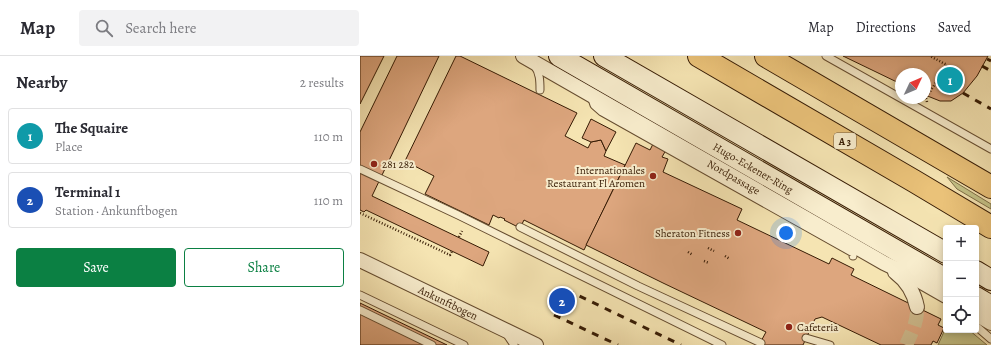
<!DOCTYPE html>
<meta charset="utf-8">
<style>
:root{--surface:#fff;--page:#f2f2f3;--text:#2b2b33;--muted:#7c7c81;--line:#e1e1e2;--accent:#0b8043}
body{margin:0;font-family:Alegreya,serif;background:var(--page);color:var(--text)}
.controls{position:absolute;right:12px;bottom:12px;display:grid;overflow:hidden;border-radius:4px;box-shadow:0 2px 6px #0003}
.controls button{width:36px;height:36px;display:grid;place-items:center;padding:0;border:0;border-bottom:1px solid var(--line);background:var(--surface);color:var(--text);font:20px sans-serif}
.compass{position:absolute;left:535px;top:12px;width:36px;height:36px;border-radius:50%;background:var(--surface);box-shadow:0 2px 6px #0003;rotate:46deg}
.you{position:absolute;left:426px;top:177px;width:14px;height:14px;margin:-10px;border:3px solid #fff;border-radius:50%;background:#1a73e8;box-shadow:0 0 0 6px #1a73e833}
.badge{display:grid;place-items:center;width:26px;height:26px;border-radius:50%;background:var(--accent);color:#fff;font-size:13px;font-weight:700}
.pin{position:absolute;translate:-50% -50%;border:2px solid #fff;box-shadow:0 1px 4px #0006}
.list{margin:0;padding:0;list-style:none}
h2{display:flex;justify-content:space-between;align-items:center;height:52px;margin:0;padding:0 16px;font-size:17px}
h2 small{font-size:13px;font-weight:400;color:var(--muted)}
.list li{display:grid;grid-template-columns:26px 1fr auto;gap:12px;align-items:center;box-sizing:border-box;height:56px;margin:0 8px 8px;padding:0 8px;border:1px solid var(--line);border-radius:4px}
.list b{display:block;font-size:15px;white-space:nowrap}
.list p{margin:0;font-size:13px;white-space:nowrap;color:var(--muted)}
.list em{font-size:13px;font-style:normal;color:var(--muted)}
.actions{display:flex;gap:8px;padding:12px 16px}
.actions a{flex:1;padding:9px 0;border:1px solid var(--accent);border-radius:4px;text-align:center;font-size:14px;color:var(--accent)}
.actions .main{background:var(--accent);color:#fff}
.icon{flex:none;width:22px;height:22px;fill:none;stroke:currentColor;stroke-width:2;stroke-linecap:round;stroke-linejoin:round}
.map{position:relative;flex:none;width:631px;height:289px;overflow:hidden}
header{display:flex;align-items:center;gap:24px;box-sizing:border-box;height:56px;padding:0 20px;background:var(--surface);border-bottom:1px solid var(--line)}
header strong{font-size:19px}
nav{display:flex;gap:22px;margin-inline-start:auto;font-size:14px}
.search{width:280px;height:36px;background:var(--page);display:flex;align-items:center;gap:10px;box-sizing:border-box;padding:0 14px;border-radius:4px;color:var(--muted);font-size:15px}
main{display:flex}
aside{flex:1;background:var(--surface)}
.map>svg:first-child{display:block}
</style>
<header>
<strong>Map</strong>
<div class="search"><svg class="icon" aria-label="search" viewBox="0 0 24 24"><circle cx="10" cy="10" r="6"/><path d="M15 15l6 6"/></svg>Search here</div>
<nav><a>Map</a><a>Directions</a><a>Saved</a></nav>
</header>
<main>
<aside>
<h2>Nearby<small>2 results</small></h2>
<ul class="list">
<li><span class="badge" style="background:#0f9aa8">1</span><div><b>The Squaire</b><p>Place</p></div><em>110 m</em></li>
<li><span class="badge" style="background:#1a4fb4">2</span><div><b>Terminal 1</b><p>Station · Ankunftbogen</p></div><em>110 m</em></li>
</ul>
<div class="actions"><a class="main">Save</a><a>Share</a></div>
</aside>
<div class="map">
<svg width="631" height="289" viewBox="0 0 631 289">
<rect width="100%" height="100%" fill="#f5e4b2"/>
<filter id="stains"><feTurbulence type="fractalNoise" baseFrequency=".005" numOctaves="4"/><feColorMatrix values="0 0 0 0 .2 0 0 0 0 .09 0 0 0 0 .02 0 0 0 .5 -.17"/></filter>
<radialGradient id="worn" r=".72"><stop offset=".6" stop-color="#630" stop-opacity="0"/><stop offset="1" stop-color="#630" stop-opacity=".3"/></radialGradient>
<!-- green -->
<g fill="#c4c287" stroke="#7d6e46">
<polygon points="587,121 631,148 631,153 597,133"/>
<polygon points="586,271 586,274 609,274 627,289 578,289"/>
</g>
<!-- building -->
<g fill="#dda67e" stroke="#361b04">
<polygon points="0,0 24,0 0,48"/>
<polygon points="37,0 79,0 12,140 129,196 123,210 6,154 4,156 0,154 0,76"/>
<polygon points="96,0 100,0 217,57 205,80 228,92 231,86 241,84 246,95 244,100 265,109 224,194 164,164 160,172 144,164 145,163 140,161 139,162 133,159 129,169 65,138 74,120 45,105"/>
<polygon points="483,0 628,0 617,20 603,37 591,45 580,45 565,39 565,18 541,18 541,28"/>
<polygon points="231,63 256,76 246,95 241,84 231,86 222,82"/>
<polygon points="276,87 290,94 293,88 306,94 302,101 308,103 303,116 382,153 377,164 469,208 472,202 494,213 491,219 581,263 578,269 584,272 577,287 573,285 571,289 521,289 462,261 455,263 443,289 399,289 406,276 303,227 226,189"/>
<polygon points="0,247 87,289 0,289"/>
</g>
<g fill="none" stroke-linecap="round" stroke-linejoin="round">
<!-- street-tunnel -->
<path stroke="#cfbc8f" stroke-width="14" stroke-dasharray="14 7" stroke-linecap="butt" d="M546 289C552 276 558 265 557 251"/>
<!-- lane casing -->
<g stroke="#664d30" stroke-width="9">
<g id="lane">
<polyline points="466,0 631,93"/>
<path d="M174 9C180 17 180 25 180 34"/>
<polyline points="231,40 234,49 242,56 493,197 493,200"/>
<polyline points="0,113 98,159 362,289"/>
<polyline points="160,171 278,230 401,287"/>
<polyline points="0,239 104,289"/>
<polyline points="0,254 72,289"/>
<polyline points="616,270 631,283"/>
<polyline points="146,277 154,289"/>
<polyline points="446,282 470,289"/>
</g>
</g>
<!-- street casing -->
<g stroke="#664d30" stroke-width="16">
<g id="street">
<path id="s1" d="M163 0 524 207 551 220 586 240"/>
<path id="s2" d="M0 204 176 289"/>
<path d="M535 216C547 225 554 236 557 251"/>
<polyline points="616,258 631,267"/>
</g>
</g>
<!-- secondary casing -->
<g stroke="#361b04" stroke-width="22">
<g id="secondary">
<path id="s3" d="M199 0 586 223"/>
<polyline points="244,0 586,197"/>
<polyline points="616,215 631,224"/>
<polyline points="616,241 631,250"/>
</g>
</g>
<!-- highway casing -->
<g stroke="#361b04" stroke-width="24">
<g id="highway">
<polyline points="339,0 554,125 631,171"/>
<polyline points="406,0 631,131"/>
</g>
</g>
<!-- path -->
<g stroke="#361b04" stroke-width="2.5" stroke-dasharray="1 2" stroke-linecap="butt">
<polyline points="567,46 566,42 587,9 570,0"/>
<polyline points="0,157 90,199 92,195"/>
<polyline points="99,181 102,175"/>
<polyline points="348,192 354,195"/>
<polyline points="328,196 333,199"/>
<polyline points="365,200 370,203"/>
<polyline points="344,205 349,207"/>
</g>
<!-- lane -->
<use href="#lane" stroke="#f8edcd" stroke-width="7"/>
<!-- street -->
<use href="#street" stroke="#f8edcd" stroke-width="14"/>
<!-- secondary -->
<use href="#secondary" stroke="#f8edcd" stroke-width="20"/>
<!-- highway -->
<use href="#highway" stroke="#eac279" stroke-width="22"/>
<!-- rail -->
<g stroke="#361b04" stroke-width="3" stroke-dasharray="7 7" stroke-linecap="butt">
<polyline points="627,3 631,5"/>
<polyline points="622,10 631,15"/>
<polyline points="603,37 631,53"/>
<polyline points="207,234 321,289"/>
<polyline points="194,259 258,289"/>
</g>
</g>
<!-- markers -->
<g fill="#8f2418" stroke="#f8edcd" stroke-width="1.5">
<circle cx="14" cy="108" r="4"/>
<circle cx="293" cy="120" r="4"/>
<circle cx="378" cy="177" r="4"/>
<circle cx="429" cy="271" r="4"/>
</g>
<g text-anchor="middle" stroke-width="4" stroke-linejoin="round" paint-order="stroke">
<!-- shield labels -->
<rect fill="#f8edcd" stroke="#705a40" stroke-width="1" x="474" y="77" width="22" height="16" rx="3"/>
<g font-size="10" font-weight="bold" fill="#361b04">
<text x="485" y="89">A 3</text>
</g>
<!-- poi labels -->
<g font-size="11" fill="#361b04" stroke="#f8edcd" text-anchor="start">
<text x="22" y="112">281 282</text>
<text x="285" y="118" text-anchor="end">Internationales<tspan x="285" dy="13">Restaurant Fl Aromen</tspan></text>
<text x="370" y="181" text-anchor="end">Sheraton Fitness</text>
<text x="437" y="275">Cafeteria</text>
</g>
<!-- street labels -->
<g font-size="11" fill="#361b04" stroke="#f8edcd">
<text dy="4" stroke="none"><textPath href="#s3" startOffset="224">Hugo-Eckener-Ring</textPath></text>
<text dy="4" stroke="none"><textPath href="#s1" startOffset="243">Nordpassage</textPath></text>
<text dy="4" stroke="none"><textPath href="#s2" startOffset="98">Ankunftbogen</textPath></text>
</g>
</g>
<rect width="100%" height="100%" filter="url(#stains)"/>
<rect width="100%" height="100%" fill="url(#worn)"/>
</svg>
<div class="controls">
<button>+</button>
<button>−</button>
<button><svg class="icon" aria-label="locate" viewBox="0 0 24 24"><circle cx="12" cy="12" r="6"/><path d="M12 2v4M12 18v4M2 12h4M18 12h4"/></svg></button>
</div>
<svg class="compass" viewBox="-18 -18 36 36"><path d="M0-13l5 13h-10z" fill="#e53935"/><path d="M0 13l5-13h-10z" fill="#7c7c81"/></svg>
<div class="you"></div>
<div class="pin badge" style="left:590px;top:24px;background:#0f9aa8">1</div>
<div class="pin badge" style="left:202px;top:245px;background:#1a4fb4">2</div>
</div>
</main>
